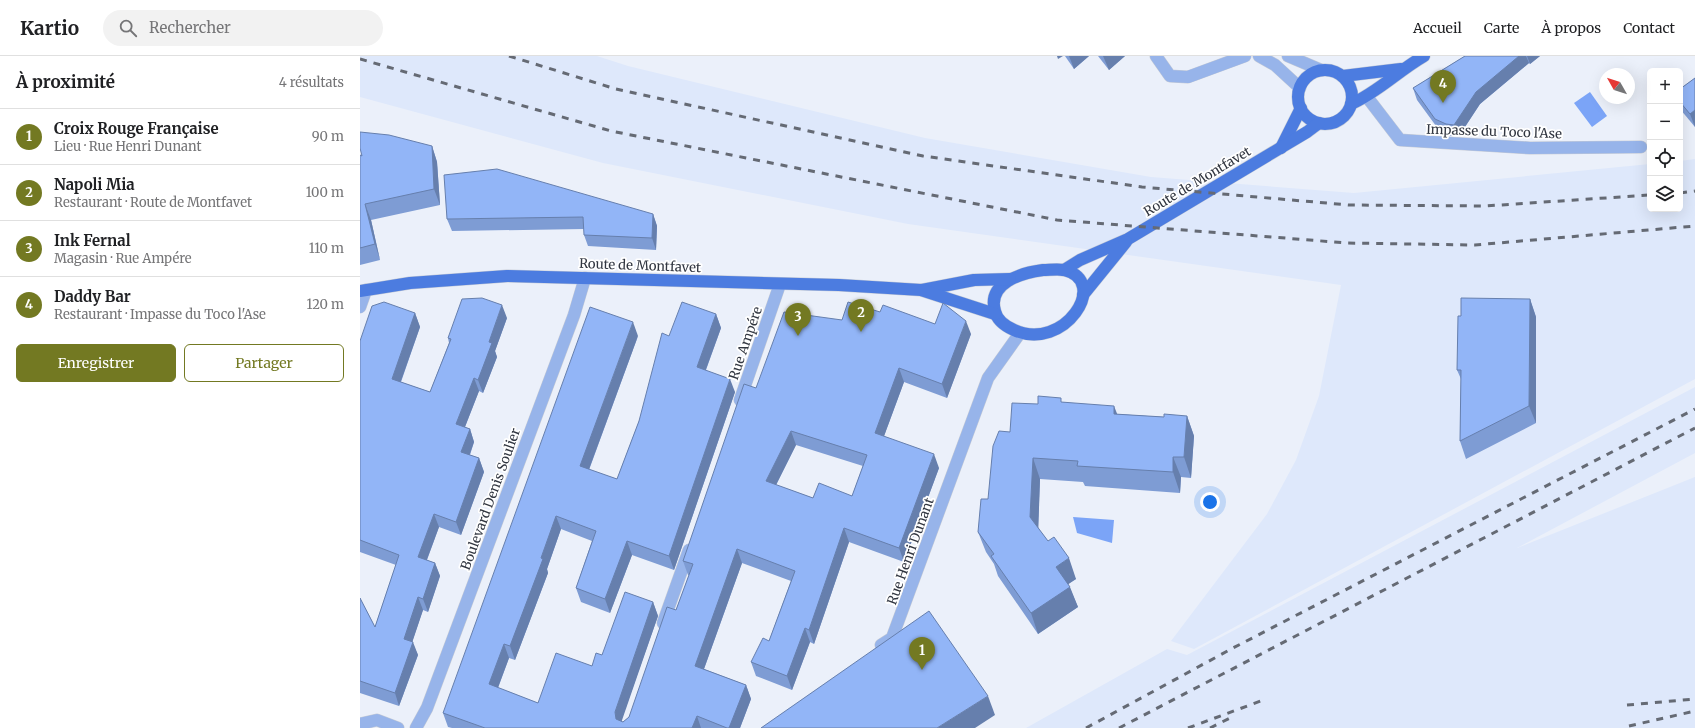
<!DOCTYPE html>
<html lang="fr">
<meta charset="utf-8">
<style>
:root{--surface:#fff;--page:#f2f2f2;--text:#202124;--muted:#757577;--line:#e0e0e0;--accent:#737922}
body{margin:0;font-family:Merriweather,serif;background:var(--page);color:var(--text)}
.controls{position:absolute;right:12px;top:12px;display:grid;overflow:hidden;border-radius:6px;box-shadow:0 4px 16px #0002}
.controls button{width:36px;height:36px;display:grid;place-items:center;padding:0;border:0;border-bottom:1px solid var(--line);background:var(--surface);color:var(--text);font:20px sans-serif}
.compass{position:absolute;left:1239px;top:12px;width:36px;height:36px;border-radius:50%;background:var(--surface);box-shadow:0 4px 16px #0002;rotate:309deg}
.you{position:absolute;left:850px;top:446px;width:14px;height:14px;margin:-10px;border:3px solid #fff;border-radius:50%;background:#1a73e8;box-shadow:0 0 0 6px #1a73e833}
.badge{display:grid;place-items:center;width:26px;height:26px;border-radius:50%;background:var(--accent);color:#fff;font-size:13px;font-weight:700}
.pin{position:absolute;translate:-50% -33px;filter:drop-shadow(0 1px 2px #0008)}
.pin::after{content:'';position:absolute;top:21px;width:14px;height:12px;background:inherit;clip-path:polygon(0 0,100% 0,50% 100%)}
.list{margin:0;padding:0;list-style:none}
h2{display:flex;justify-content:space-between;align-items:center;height:52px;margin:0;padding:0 16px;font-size:17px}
h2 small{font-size:13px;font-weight:400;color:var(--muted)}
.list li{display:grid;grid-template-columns:26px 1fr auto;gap:12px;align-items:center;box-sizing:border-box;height:56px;padding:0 16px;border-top:1px solid var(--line)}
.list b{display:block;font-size:15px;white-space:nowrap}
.list p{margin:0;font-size:13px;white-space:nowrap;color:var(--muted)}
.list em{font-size:13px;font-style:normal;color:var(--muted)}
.actions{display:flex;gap:8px;padding:12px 16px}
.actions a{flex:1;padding:9px 0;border:1px solid var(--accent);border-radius:6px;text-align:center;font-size:14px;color:var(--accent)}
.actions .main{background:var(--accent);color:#fff}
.icon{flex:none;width:22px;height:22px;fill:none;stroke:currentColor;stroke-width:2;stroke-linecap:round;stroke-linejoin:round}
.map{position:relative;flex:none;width:1335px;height:672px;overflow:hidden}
header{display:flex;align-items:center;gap:24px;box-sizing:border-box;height:56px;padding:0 20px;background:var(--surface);border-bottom:1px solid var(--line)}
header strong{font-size:19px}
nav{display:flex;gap:22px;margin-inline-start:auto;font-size:14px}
.search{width:280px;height:36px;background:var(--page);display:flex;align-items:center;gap:10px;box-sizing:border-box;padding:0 14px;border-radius:22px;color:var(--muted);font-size:15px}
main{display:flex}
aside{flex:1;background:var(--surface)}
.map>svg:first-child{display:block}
</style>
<header>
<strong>Kartio</strong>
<div class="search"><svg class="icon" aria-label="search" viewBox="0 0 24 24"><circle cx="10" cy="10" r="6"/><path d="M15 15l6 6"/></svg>Rechercher</div>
<nav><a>Accueil</a><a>Carte</a><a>À propos</a><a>Contact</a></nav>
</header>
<main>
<aside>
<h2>À proximité<small>4 résultats</small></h2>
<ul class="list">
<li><span class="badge">1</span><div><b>Croix Rouge Française</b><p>Lieu · Rue Henri Dunant</p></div><em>90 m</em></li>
<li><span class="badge">2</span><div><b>Napoli Mia</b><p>Restaurant · Route de Montfavet</p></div><em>100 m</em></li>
<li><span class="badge">3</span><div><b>Ink Fernal</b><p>Magasin · Rue Ampére</p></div><em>110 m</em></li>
<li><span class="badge">4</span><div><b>Daddy Bar</b><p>Restaurant · Impasse du Toco l'Ase</p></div><em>120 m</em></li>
</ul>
<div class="actions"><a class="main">Enregistrer</a><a>Partager</a></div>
</aside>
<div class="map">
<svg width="1335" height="672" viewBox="0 0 1335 672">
<rect width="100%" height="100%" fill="#ebf0fa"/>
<!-- built -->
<g fill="#dee8fb">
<polygon points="0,0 237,0 268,10 565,82 791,121 994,137 1290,108 1290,153 1320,153 1320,105 1335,103 1335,323 834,593 811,585 907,458 936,404 959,340 981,229 548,168 243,107 0,41"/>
<polygon points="1335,331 1335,397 1157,492 1335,421 1335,672 666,672 807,593 827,599"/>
</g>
<!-- water -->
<g fill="#7ba4f7">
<polygon points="1230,36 1247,60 1232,71 1214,47"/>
<polygon points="713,461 754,464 752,487 717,477"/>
</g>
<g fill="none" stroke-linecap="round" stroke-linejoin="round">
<!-- minor casing -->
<g stroke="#c6cbd5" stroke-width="13">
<g id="minor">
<polyline points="796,0 810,20 828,21 885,0"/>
<polyline points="899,0 915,9 940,32"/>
<polyline points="928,0 961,14"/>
<polyline points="1007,41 1040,84 1170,92 1281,91"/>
<polyline points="0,251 6,234"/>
<polyline points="380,344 420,228"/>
<polyline points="303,567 329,494"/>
<polyline points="521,589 532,582 628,322 660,277"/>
<polyline points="56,672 67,652 214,259 225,222"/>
</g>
</g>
<!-- tertiary casing -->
<g stroke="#c6cbd5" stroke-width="13">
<polyline id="tertiary" points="0,668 17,664 38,672"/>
</g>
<!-- primary casing -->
<g stroke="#c6cbd5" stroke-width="13">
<g id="primary">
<circle cx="965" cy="41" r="27"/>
<polyline points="983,20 1041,13"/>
<path d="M991 48C1018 36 1038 15 1064 0"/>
<polyline points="921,92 941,52"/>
<path d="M683 214C689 214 698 213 704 214 751 225 704 297 654 274 645 270 637 265 635 255 627 227 661 217 683 214Z"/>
<polyline points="704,214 720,204 768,183 947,76 959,67"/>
<polyline points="562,234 614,224 650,223"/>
<polyline points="0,235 50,227 147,220 479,229 561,234 635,258"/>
<polyline points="723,239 766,186"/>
</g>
</g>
<!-- minor -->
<use href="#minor" stroke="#97b4ea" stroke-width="12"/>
<!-- tertiary -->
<use href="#tertiary" stroke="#97b4ea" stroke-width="12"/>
<!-- primary -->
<use href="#primary" stroke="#4c7ce0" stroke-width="12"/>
<!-- rail -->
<g stroke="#656a74" stroke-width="3" stroke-dasharray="7 7" stroke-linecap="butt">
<polyline points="149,0 256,33 563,100 782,131 989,149 1125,150 1290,139"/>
<polyline points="0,3 251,75 697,164 987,187 1115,189 1335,170"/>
<polyline points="1320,137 1335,135"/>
<polyline points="1267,649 1335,643"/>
<polyline points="1269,670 1335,655"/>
<polyline points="726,672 873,592 1335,353"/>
<polyline points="759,672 1335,372"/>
<polyline points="828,672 906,643"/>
<polyline points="850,672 874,660"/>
</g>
</g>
<!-- wall -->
<g fill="#7e9cd4" fill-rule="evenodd">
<polygon points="705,0 729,0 714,13"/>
<polygon points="738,0 765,0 749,14"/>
<polygon points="1105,0 1180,0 1170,8 1169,7 1120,48 1099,80 1090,80 1079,74 1057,44 1053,32"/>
<polygon points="1335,22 1335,71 1320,53 1320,33"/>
<polygon points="72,90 77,106 80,149 11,164 20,204 0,209 0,99 2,100"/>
<polygon points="293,158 297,170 296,194 228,190 224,179 224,173 92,175 87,163"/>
<polygon points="1170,243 1176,261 1176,367 1106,403 1100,385 1101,323 1097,314 1101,260"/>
<path d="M520 256 575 268 611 278 587 342 544 326 524 380 579 412 544 506 489 486 454 588 450 586 432 634 396 620 391 606 409 585 431 525 382 507 344 613 386 629 391 643 380 672H92L88 671 83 657 278 280 229 414 257 423 279 365 356 258 361 272 346 314 375 336 314 514 272 499 250 557 221 546 216 532 232 485 201 473 187 513 188 517 155 604 149 602 138 632 178 647 232 610 293 546 298 560 261 665 263 666 269 661 316 554 329 519H328L323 505 396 332 482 264ZM436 389 503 410 492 440 453 442 416 429Z"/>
<polygon points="55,257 60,271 41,326 70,336 89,287 88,282 147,262 135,295 137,301 123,337 119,335 105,371 110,373 114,386 110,399 119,402 124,416 101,479 79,471 67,504 75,507 80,520 68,556 63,554 52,586 58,599 39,650 0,637 0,542 15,571 36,509 0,496 0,285"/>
<polygon points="703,346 757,358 804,361 827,360 834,380 831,422 821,421 820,437 725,430 723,426 680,423 678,472 716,523 708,528 718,551 678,578 638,520 634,508 626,496 618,476 650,376"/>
</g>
<!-- shaded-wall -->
<g fill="#667fad">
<polygon points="697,0 703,0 698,3"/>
<polygon points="709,0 729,0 714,13"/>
<polygon points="743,0 765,0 749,14"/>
<polygon points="1159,0 1166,0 1169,7 1120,48 1099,80 1094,69 1116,36"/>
<polygon points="1167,0 1180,0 1170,8"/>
<polygon points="1335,54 1335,71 1330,58"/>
<polygon points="72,90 77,106 80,149 74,133"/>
<polygon points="5,148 11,164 20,204 15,188"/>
<polygon points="293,158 297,170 296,194 292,182"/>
<polygon points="1170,243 1176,261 1176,367 1169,350"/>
<polygon points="142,249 147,262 135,295 137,301 123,337 118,324 129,286"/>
<polygon points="55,257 60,271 37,336 32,323"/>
<polygon points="356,258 361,272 342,324 337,311"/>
<polygon points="606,265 611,278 587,342 582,328"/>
<polygon points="273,266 278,280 225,424 220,410"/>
<polygon points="539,312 544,326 520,391 515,377"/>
<polygon points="114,322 119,335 101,381 96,368"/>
<polygon points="370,323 375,336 314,514 309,500"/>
<polygon points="754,350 762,370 754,358"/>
<polygon points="827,360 834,380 831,422 824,401"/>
<polygon points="110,373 114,386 106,409 101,396"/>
<polygon points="431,375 436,389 411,439 406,425"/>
<polygon points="574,398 579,412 544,506 539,492"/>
<polygon points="813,401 821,421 820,437 813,416"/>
<polygon points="119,402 124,416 101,479 96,466"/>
<polygon points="673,402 680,423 678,481 670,461"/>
<polygon points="74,458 79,471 63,514 58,501"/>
<polygon points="196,460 201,473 187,513 188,517 155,604 150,590"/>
<polygon points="484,472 489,486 454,588 449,574"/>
<polygon points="267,485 272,499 250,557 245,543"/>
<polygon points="377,493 382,507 340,624 335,610"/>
<polygon points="709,502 716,523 704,531 696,511"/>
<polygon points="75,507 80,520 68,556 63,543"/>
<polygon points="710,531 718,551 678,578 671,557"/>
<polygon points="58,541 63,554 49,596 44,583"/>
<polygon points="293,546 298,560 260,670 256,663 255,656"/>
<polygon points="445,572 450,586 432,634 427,620"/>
<polygon points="53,586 58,599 39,650 35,637"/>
<polygon points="144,588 149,602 134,642 129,628"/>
<polygon points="386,629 391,643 380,672 369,672"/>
<polygon points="628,640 635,659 615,672 577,672"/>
<polygon points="337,660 341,672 332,672"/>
</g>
<!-- building -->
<g fill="#92b5f7" stroke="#667fad" fill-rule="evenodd">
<polygon points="1105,0 1159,0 1116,36 1094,69 1086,68 1075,63 1053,32"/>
<polygon points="1335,22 1335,54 1330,58 1320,46 1320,33"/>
<polygon points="0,76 29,79 72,90 74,133 5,148 15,188 0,192 0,99 2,100 0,92"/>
<polygon points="137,113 293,158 292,182 224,179 223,161 87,163 84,119"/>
<polygon points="122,242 142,249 129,286 132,287 118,324 114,322 96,368 110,373 101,396 119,402 96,466 74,458 58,501 75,507 63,543 58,541 44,583 53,586 35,637 0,625 0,542 15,571 39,499 0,484 0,285 12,250 24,246 55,257 32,323 70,336 91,283 88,282 102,243"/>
<polygon points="1101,242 1170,243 1169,350 1100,385 1101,314 1097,314 1098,260 1101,260"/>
<path d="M322 246 356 258 337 311 370 323 309 500 267 485 245 543 216 532 236 475 196 460 181 502 183 503 150 590 144 588 129 628 178 647 196 597 232 610 236 597 242 599 265 536 293 546 255 656 256 663 263 666 269 661 307 551 316 554 333 508 323 505 384 328 396 332 424 256 482 264 488 246 520 256 523 249 575 268 583 247 606 265 582 328 539 312 515 377 574 398 539 492 484 472 449 574 445 572 427 620 391 606 403 582 409 585 435 515 377 493 335 610 386 629 369 672H367L337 660 332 672H125L83 657 230 251 273 266 220 410 257 423 279 365 302 277 309 280ZM431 375 507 399 492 440 459 427 453 442 406 425Z"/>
<polygon points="678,340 701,342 701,346 754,350 754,358 804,361 804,358 827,360 824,401 813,401 813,416 717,410 718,405 673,402 670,461 688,485 694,481 709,502 696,511 710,531 671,557 631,500 634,498 618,476 621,443 628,443 633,390 639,375 650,376 652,347 678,348"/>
<polygon points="569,555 628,640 577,672 401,672"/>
</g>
<g text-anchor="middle" stroke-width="3.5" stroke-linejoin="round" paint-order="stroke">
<!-- street labels -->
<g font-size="13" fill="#313640" stroke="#fff">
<text transform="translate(1134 75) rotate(2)" y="5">Impasse du Toco l'Ase</text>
<text transform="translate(837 125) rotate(-31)" y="5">Route de Montfavet</text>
<text transform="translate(280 209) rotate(2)" y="5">Route de Montfavet</text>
<text transform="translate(385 287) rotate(-71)" y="5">Rue Ampére</text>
<text transform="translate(130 443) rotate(-70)" y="5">Boulevard Denis Soulier</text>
<text transform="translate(550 495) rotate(-70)" y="5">Rue Henri Dunant</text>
</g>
</g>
</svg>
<div class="controls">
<button>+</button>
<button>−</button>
<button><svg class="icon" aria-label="locate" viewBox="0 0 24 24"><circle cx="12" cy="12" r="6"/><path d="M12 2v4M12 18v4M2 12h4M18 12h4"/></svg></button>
<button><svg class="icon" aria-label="layers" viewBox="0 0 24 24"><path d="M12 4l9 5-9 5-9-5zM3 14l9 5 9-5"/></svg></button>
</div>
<svg class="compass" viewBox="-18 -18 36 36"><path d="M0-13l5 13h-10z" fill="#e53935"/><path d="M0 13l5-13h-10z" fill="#757577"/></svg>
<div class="you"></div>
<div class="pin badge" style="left:562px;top:614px">1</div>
<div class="pin badge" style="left:501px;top:276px">2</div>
<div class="pin badge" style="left:438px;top:280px">3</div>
<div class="pin badge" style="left:1083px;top:47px">4</div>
</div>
</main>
